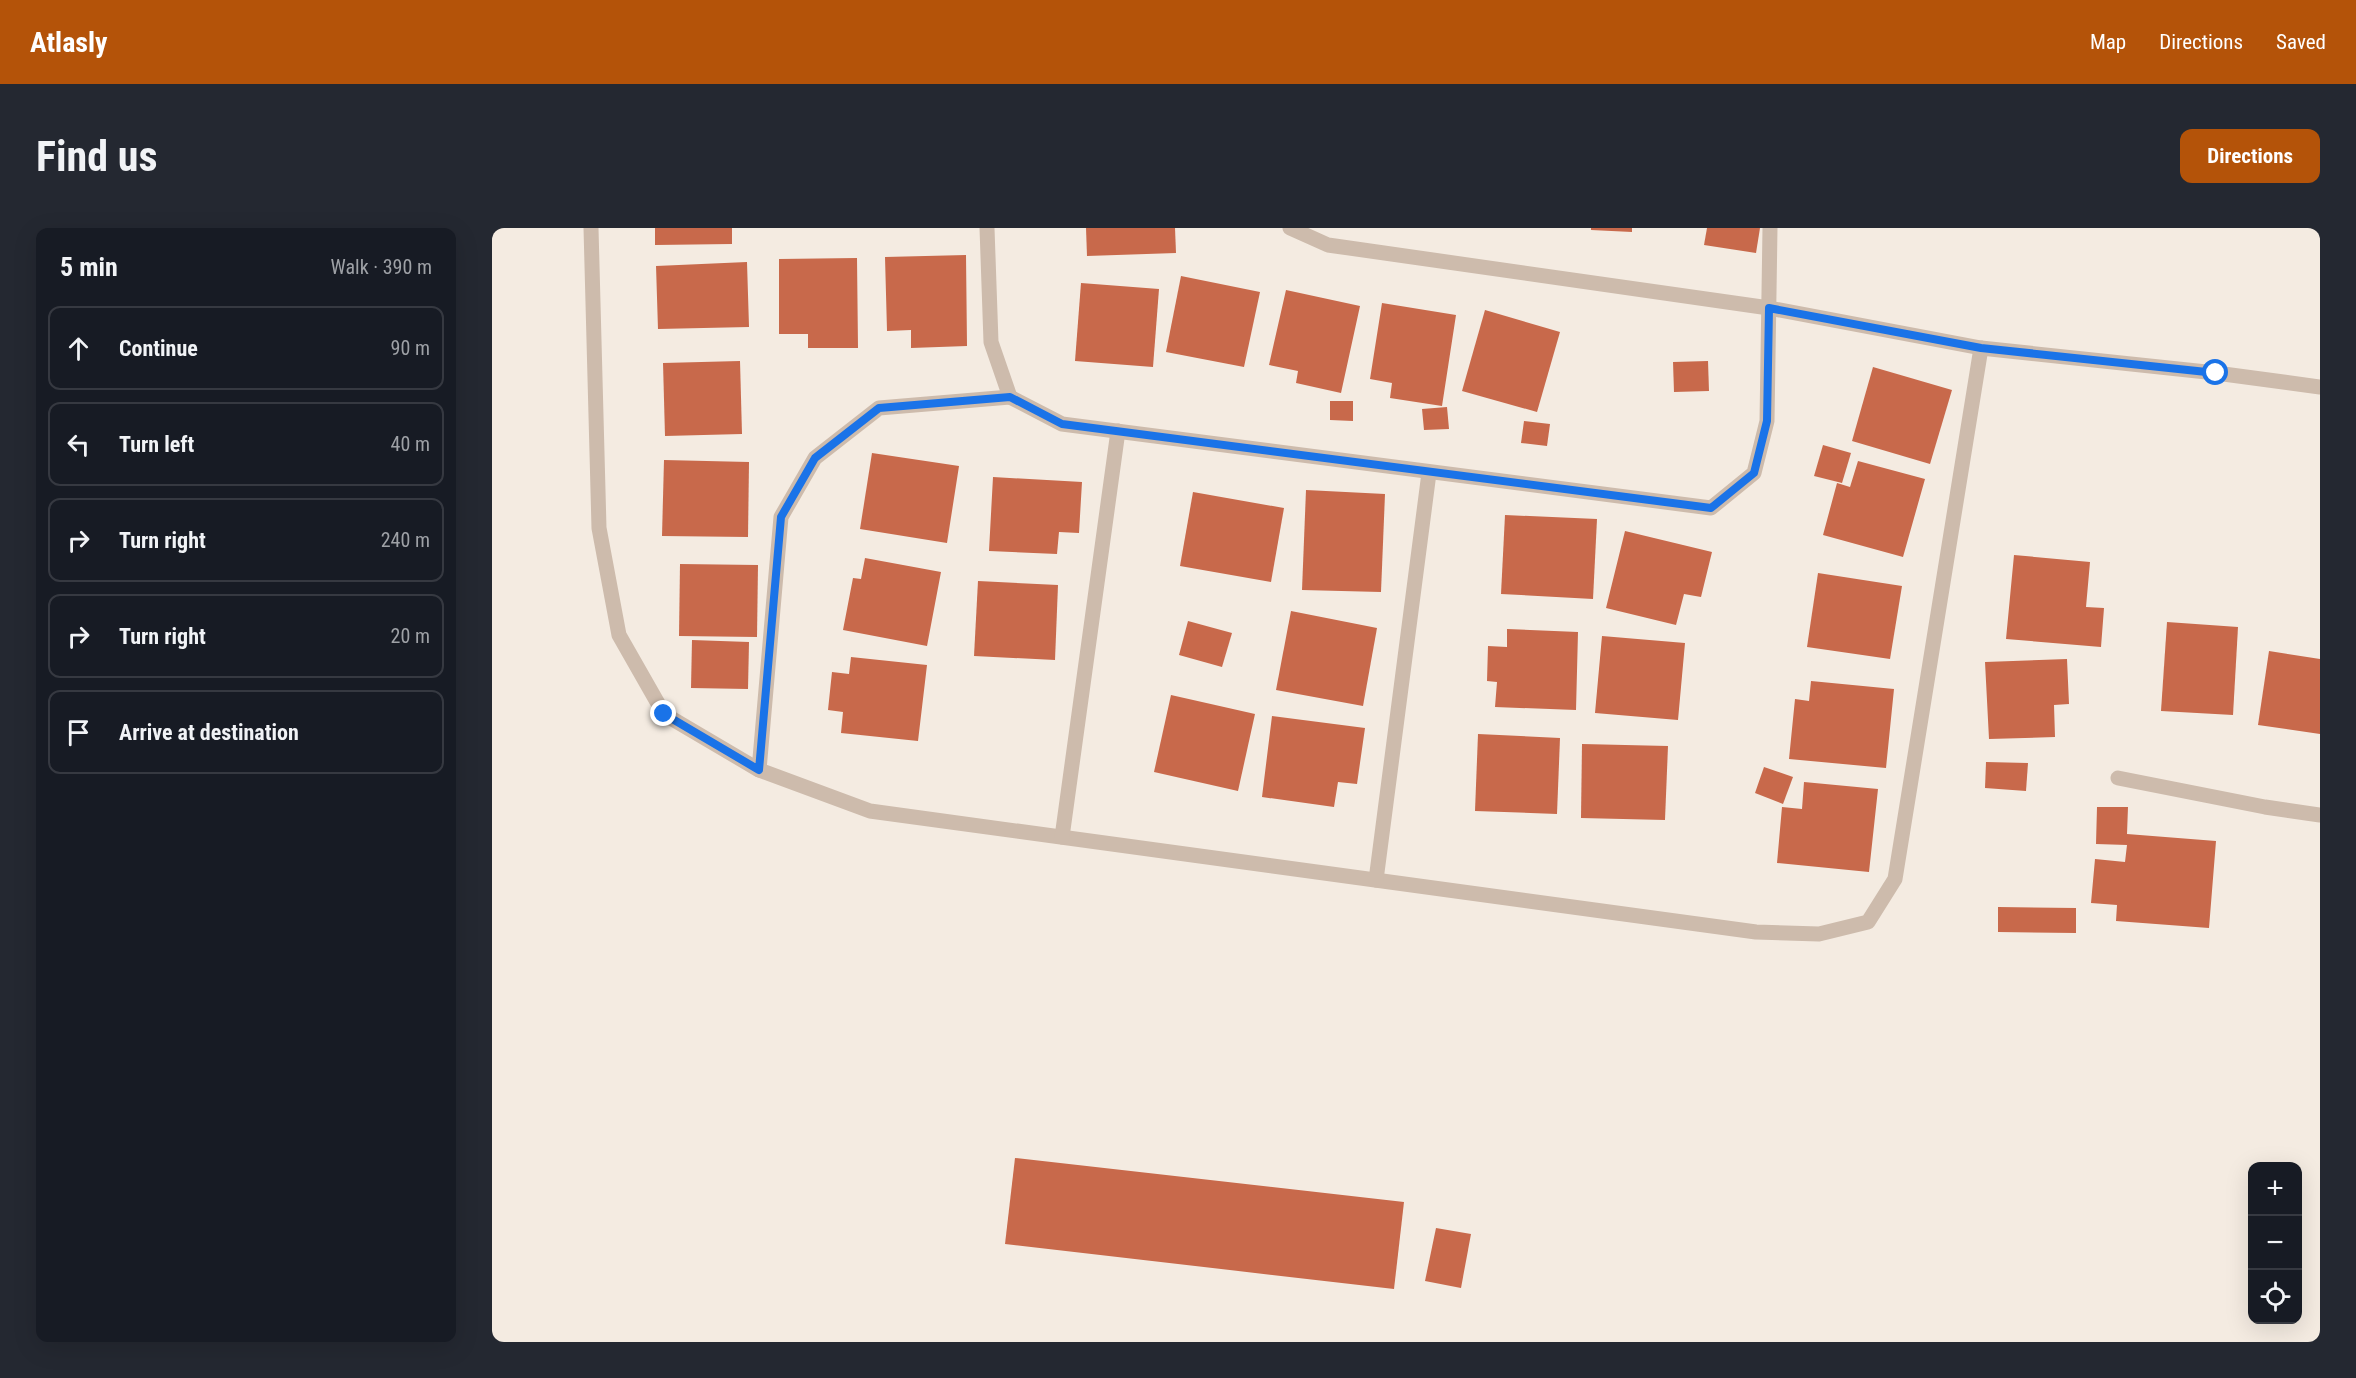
<!DOCTYPE html>
<meta charset="utf-8">
<style>
:root{--surface:#171b24;--page:#242831;--text:#f1f3f6;--muted:#9ea1a6;--line:#363941;--accent:#b45309}
body{margin:0;font-family:"Roboto Condensed",sans-serif;background:var(--page);color:var(--text)}
.controls{position:absolute;right:18px;bottom:18px;display:grid;overflow:hidden;border-radius:12px;box-shadow:0 6px 24px #0002}
.controls button{width:54px;height:54px;display:grid;place-items:center;padding:0;border:0;border-bottom:2px solid var(--line);background:var(--surface);color:var(--text);font:30px sans-serif}
.stop{position:absolute;width:18px;height:18px;margin:-14px;border:4px solid #1a73e8;border-radius:50%;background:#fff}
.stop.end{background:#1a73e8;border-color:#fff;box-shadow:0 2px 6px #0008}
.list{margin:0;padding:0;list-style:none}
h2{display:flex;justify-content:space-between;align-items:center;height:78px;margin:0;padding:0 24px;font-size:26px}
h2 small{font-size:20px;font-weight:400;color:var(--muted)}
.list li{display:grid;grid-template-columns:39px 1fr auto;gap:18px;align-items:center;box-sizing:border-box;height:84px;margin:0 12px 12px;padding:0 12px;border:2px solid var(--line);border-radius:12px}
.list b{display:block;font-size:22px;white-space:nowrap}
.list em{font-size:20px;font-style:normal;color:var(--muted)}
.icon{flex:none;width:33px;height:33px;fill:none;stroke:currentColor;stroke-width:2;stroke-linecap:round;stroke-linejoin:round}
.map{position:relative;flex:none;width:1828px;height:1114px;overflow:hidden;border-radius:12px}
header{display:flex;align-items:center;gap:36px;box-sizing:border-box;height:84px;padding:0 30px;background:var(--accent);color:#fff}
header strong{font-size:28px}
nav{display:flex;gap:33px;margin-inline-start:auto;font-size:21px}
.intro{display:flex;align-items:center;justify-content:space-between;box-sizing:border-box;height:144px;padding:0 36px}
h1{margin:0;font-size:42px}
.button{padding:15px 27px;border-radius:12px;background:var(--accent);color:#fff;font-size:21px;font-weight:700}
main{display:flex;gap:36px;padding:0 36px}
aside{flex:1;background:var(--surface);border-radius:12px;box-shadow:0 6px 24px #0002}
.map>svg:first-child{display:block}
</style>
<header>
<strong>Atlasly</strong>
<nav><a>Map</a><a>Directions</a><a>Saved</a></nav>
</header>
<div class="intro"><h1>Find us</h1><a class="button">Directions</a></div>
<main>
<aside>
<h2>5 min<small>Walk · 390 m</small></h2>
<ul class="list">
<li><svg class="icon" aria-label="ahead" viewBox="0 0 24 24"><path d="M12 20V5M6 11l6-6 6 6"/></svg><div><b>Continue</b></div><em>90 m</em></li>
<li><svg class="icon" aria-label="left" viewBox="0 0 24 24"><path d="M17 20v-9H6M10 6l-5 5 5 5"/></svg><div><b>Turn left</b></div><em>40 m</em></li>
<li><svg class="icon" aria-label="right" viewBox="0 0 24 24"><path d="M7 20v-9h11M14 6l5 5-5 5"/></svg><div><b>Turn right</b></div><em>240 m</em></li>
<li><svg class="icon" aria-label="right" viewBox="0 0 24 24"><path d="M7 20v-9h11M14 6l5 5-5 5"/></svg><div><b>Turn right</b></div><em>20 m</em></li>
<li><svg class="icon" aria-label="arrive" viewBox="0 0 24 24"><path d="M6 21V4h12l-3 4 3 4H6"/></svg><div><b>Arrive at destination</b></div></li>
</ul>
</aside>
<div class="map">
<svg width="1828" height="1114" viewBox="0 0 1828 1114">
<rect width="100%" height="100%" fill="#f4ebe1"/>
<!-- building -->
<g fill="#c8694b">
<polygon points="163,0 240,0 240,16 163,17"/>
<polygon points="594,0 683,0 684,25 595,28"/>
<polygon points="1099,0 1140,0 1140,4 1099,2"/>
<polygon points="1215,0 1268,0 1264,25 1212,17"/>
<polygon points="474,27 475,118 419,120 419,102 395,103 393,29"/>
<polygon points="365,30 366,120 316,120 316,106 287,106 287,31"/>
<polygon points="255,34 257,99 166,101 164,38"/>
<polygon points="689,48 768,64 752,139 674,124"/>
<polygon points="589,55 667,61 661,139 583,133"/>
<polygon points="794,62 868,78 849,165 804,155 806,143 777,137"/>
<polygon points="890,75 964,87 950,178 898,170 900,155 878,151"/>
<polygon points="993,82 1068,104 1045,184 970,163"/>
<polygon points="248,133 250,206 173,208 171,135"/>
<polygon points="1216,133 1217,163 1182,164 1181,134"/>
<polygon points="1381,139 1460,162 1438,236 1360,213"/>
<polygon points="838,173 861,173 861,193 838,192"/>
<polygon points="955,179 957,201 932,202 930,181"/>
<polygon points="1032,193 1058,196 1055,218 1029,215"/>
<polygon points="1331,217 1359,225 1350,255 1322,248"/>
<polygon points="380,225 467,238 455,315 368,301"/>
<polygon points="172,232 257,234 256,309 170,308"/>
<polygon points="1366,233 1433,251 1411,329 1331,307 1345,255 1358,259"/>
<polygon points="501,249 590,254 587,305 567,304 565,326 497,323"/>
<polygon points="814,262 893,266 889,364 810,362"/>
<polygon points="701,264 792,280 779,354 688,338"/>
<polygon points="1013,287 1105,291 1101,371 1009,366"/>
<polygon points="1133,303 1220,324 1209,369 1192,366 1184,397 1114,380"/>
<polygon points="1522,327 1598,334 1594,379 1612,380 1609,419 1514,411"/>
<polygon points="373,330 449,344 435,418 351,402 361,350 369,351"/>
<polygon points="188,336 266,337 265,409 187,408"/>
<polygon points="1326,345 1410,358 1398,431 1315,419"/>
<polygon points="486,353 566,357 563,432 482,428"/>
<polygon points="799,383 885,400 871,478 784,462"/>
<polygon points="696,393 740,405 730,439 687,427"/>
<polygon points="1675,394 1746,399 1741,487 1669,483"/>
<polygon points="1015,401 1086,404 1084,482 1003,479 1005,454 995,453 996,418 1015,419"/>
<polygon points="1110,408 1193,415 1186,492 1103,485"/>
<polygon points="200,412 257,414 256,461 199,460"/>
<polygon points="1777,423 1828,431 1828,506 1766,497"/>
<polygon points="359,429 435,437 426,513 349,505 351,484 336,482 340,444 357,446"/>
<polygon points="1575,431 1577,476 1562,477 1563,509 1497,511 1493,434"/>
<polygon points="1319,453 1402,461 1394,540 1297,531 1303,471 1317,473"/>
<polygon points="679,467 763,486 746,563 662,544"/>
<polygon points="780,488 873,500 865,556 846,554 842,579 770,569"/>
<polygon points="986,506 1068,510 1065,586 983,583"/>
<polygon points="1090,516 1176,518 1173,592 1089,590"/>
<polygon points="1494,534 1536,535 1534,563 1493,560"/>
<polygon points="1272,539 1301,549 1291,576 1263,565"/>
<polygon points="1312,554 1386,561 1377,644 1285,635 1290,579 1310,581"/>
<polygon points="1605,579 1636,579 1635,606 1724,613 1717,700 1624,693 1625,677 1599,675 1603,631 1633,634 1635,617 1604,616"/>
<polygon points="1506,679 1584,680 1584,705 1506,704"/>
<polygon points="523,930 912,974 902,1061 513,1016"/>
<polygon points="944,1000 979,1006 969,1060 933,1053"/>
</g>
<g fill="none" stroke-linecap="round" stroke-linejoin="round">
<!-- minor -->
<g stroke="#cdbbac" stroke-width="15">
<polyline points="99,0 107,300 127,407 172,486 267,542 378,583 1264,704 1327,706 1376,694 1403,651 1489,120"/>
<polyline points="495,0 499,114 518,169 570,196 1219,280 1262,245 1275,193 1278,0"/>
<polyline points="798,0 836,17 1277,80 1489,120 1724,145 1828,159"/>
<polyline points="267,542 289,289 323,230 387,180 518,169"/>
<polyline points="1626,550 1773,579 1828,587"/>
<polyline points="570,609 626,203"/>
<polyline points="884,652 937,245"/>
</g>
</g>
<g fill="none" stroke-linecap="round" stroke-linejoin="round">
<!-- route -->
<polyline stroke="#1a73e8" stroke-width="8" points="172,486 267,542 289,289 323,230 387,180 518,169 570,196 1219,280 1262,245 1275,193 1277,80 1489,120 1724,145"/>
</g>
</svg>
<div class="controls">
<button>+</button>
<button>−</button>
<button><svg class="icon" aria-label="locate" viewBox="0 0 24 24"><circle cx="12" cy="12" r="6"/><path d="M12 2v4M12 18v4M2 12h4M18 12h4"/></svg></button>
</div>
<div class="stop" style="left:1724px;top:145px"></div>
<div class="stop end" style="left:172px;top:486px"></div>
</div>
</main>
